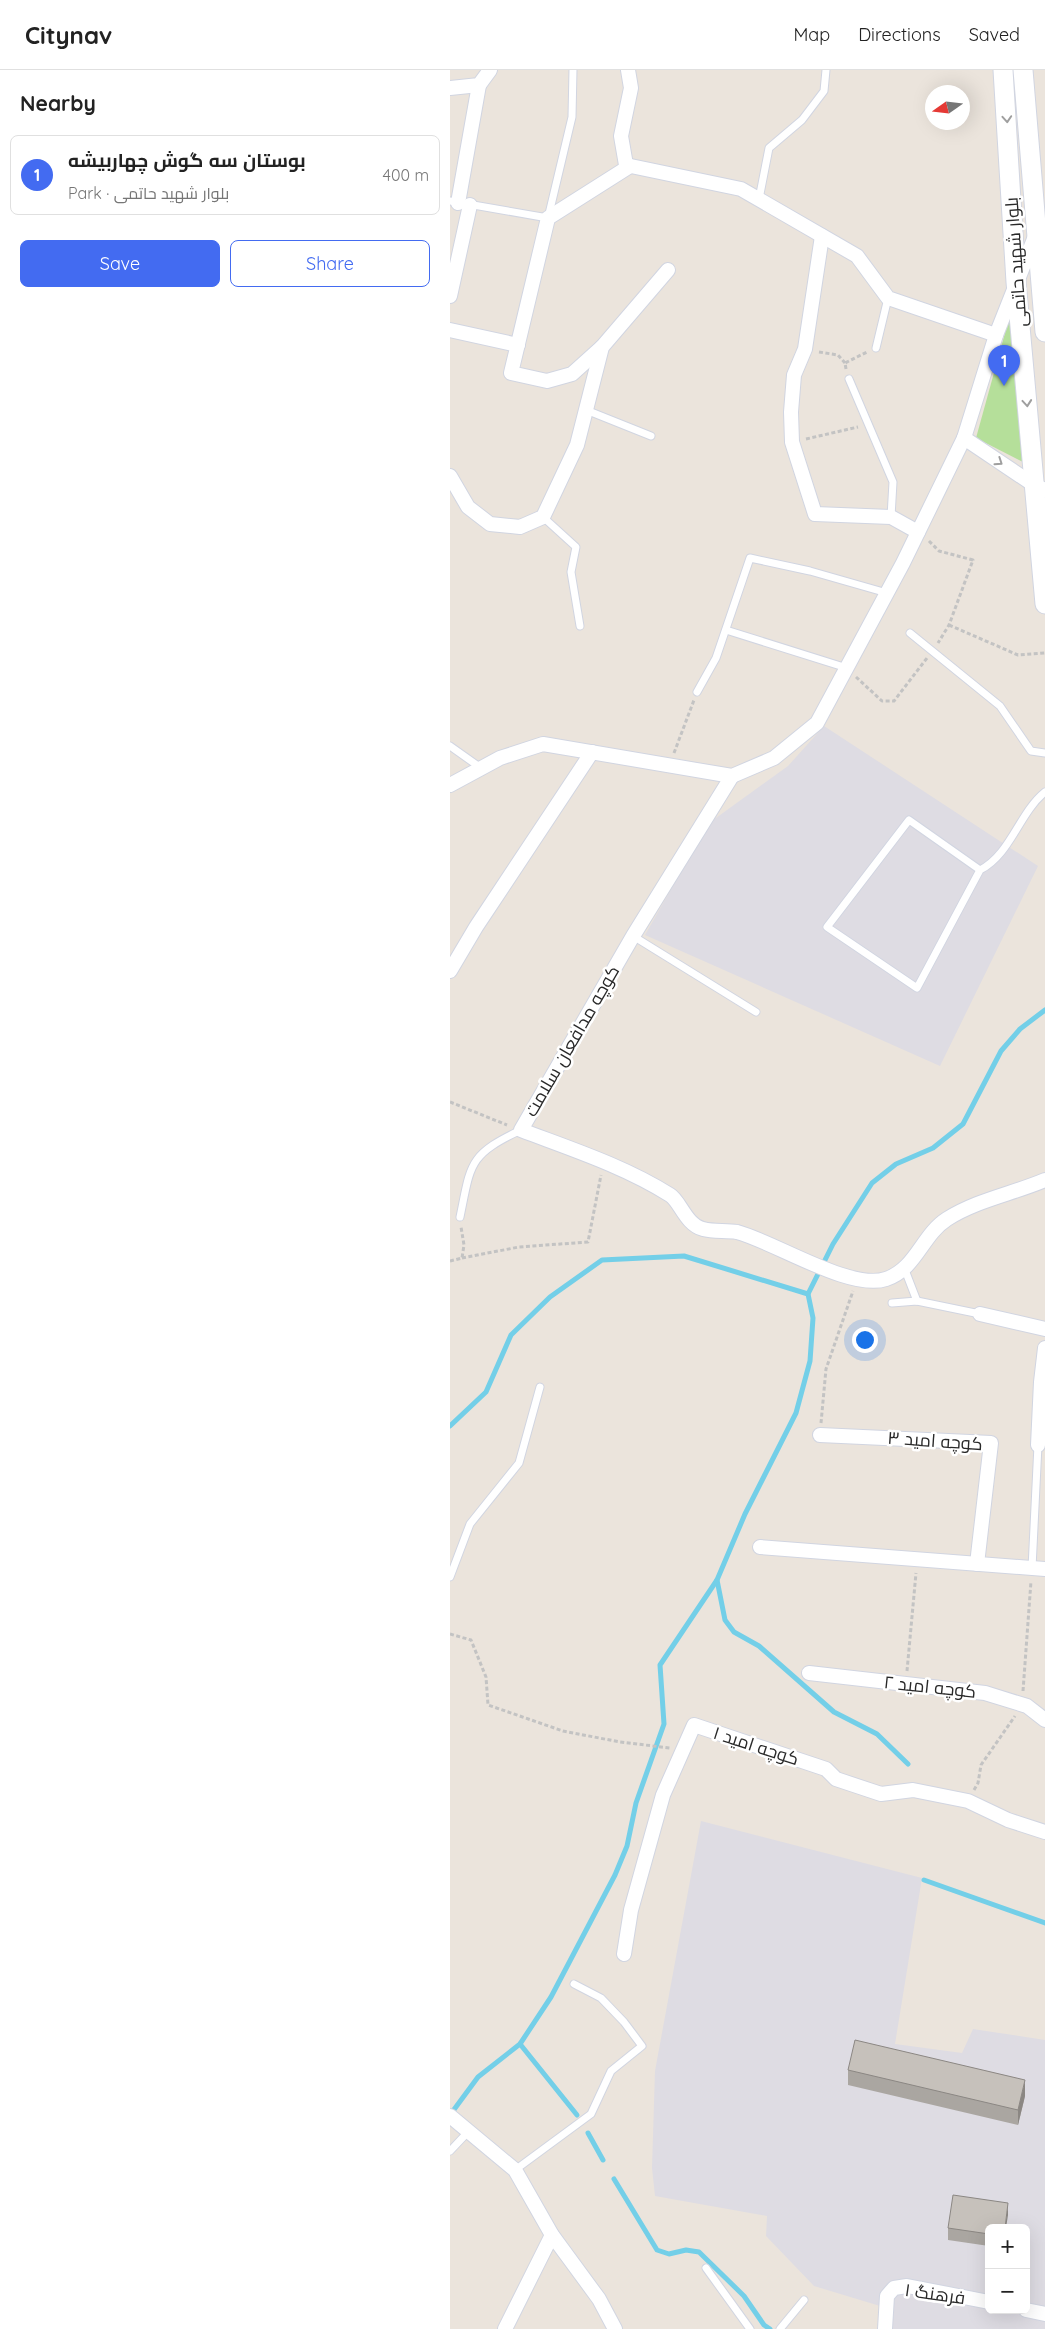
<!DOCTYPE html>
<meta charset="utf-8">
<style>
:root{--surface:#fff;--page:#f2f2f2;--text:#222;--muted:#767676;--line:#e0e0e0;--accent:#436bf1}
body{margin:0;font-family:Quicksand,Cairo,sans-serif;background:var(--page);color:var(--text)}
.controls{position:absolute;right:15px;bottom:15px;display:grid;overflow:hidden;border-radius:8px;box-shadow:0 5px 20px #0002}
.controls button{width:45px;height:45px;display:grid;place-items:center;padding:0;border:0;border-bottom:1px solid var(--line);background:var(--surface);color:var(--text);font:25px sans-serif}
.compass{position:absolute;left:475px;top:15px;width:45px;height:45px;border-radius:50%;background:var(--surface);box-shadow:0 5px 20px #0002;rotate:256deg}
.you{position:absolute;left:414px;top:1269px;width:18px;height:18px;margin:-12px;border:4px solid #fff;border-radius:50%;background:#1a73e8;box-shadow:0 0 0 8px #1a73e833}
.badge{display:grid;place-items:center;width:32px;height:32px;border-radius:50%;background:var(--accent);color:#fff;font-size:16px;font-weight:700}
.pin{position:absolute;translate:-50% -41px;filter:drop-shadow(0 1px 2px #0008)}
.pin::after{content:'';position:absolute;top:26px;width:18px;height:15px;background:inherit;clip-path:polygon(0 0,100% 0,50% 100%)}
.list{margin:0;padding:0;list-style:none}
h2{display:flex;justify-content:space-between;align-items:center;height:65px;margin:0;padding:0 20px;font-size:21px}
h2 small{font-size:16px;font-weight:400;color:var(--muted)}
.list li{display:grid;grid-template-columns:32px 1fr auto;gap:15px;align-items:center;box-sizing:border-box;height:80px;margin:0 10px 10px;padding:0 10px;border:1px solid var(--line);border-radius:8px}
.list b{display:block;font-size:19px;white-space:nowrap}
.list p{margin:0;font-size:16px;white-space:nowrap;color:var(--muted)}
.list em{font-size:16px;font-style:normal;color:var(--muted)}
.actions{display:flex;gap:10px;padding:15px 20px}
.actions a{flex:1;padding:11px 0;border:1px solid var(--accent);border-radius:8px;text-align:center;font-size:18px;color:var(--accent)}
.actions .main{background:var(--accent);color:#fff}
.map{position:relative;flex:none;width:595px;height:2259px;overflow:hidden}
header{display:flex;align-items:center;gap:30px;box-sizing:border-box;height:70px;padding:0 25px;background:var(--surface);border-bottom:1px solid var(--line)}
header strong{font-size:24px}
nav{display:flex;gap:28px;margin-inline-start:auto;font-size:18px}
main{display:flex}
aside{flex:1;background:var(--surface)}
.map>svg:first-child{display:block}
</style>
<header>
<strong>Citynav</strong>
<nav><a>Map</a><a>Directions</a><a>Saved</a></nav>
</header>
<main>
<aside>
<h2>Nearby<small></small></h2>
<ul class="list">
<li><span class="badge">1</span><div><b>بوستان سه گوش چهاربیشه</b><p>Park · بلوار شهید حاتمی</p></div><em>400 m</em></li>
</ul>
<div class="actions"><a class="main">Save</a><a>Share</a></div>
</aside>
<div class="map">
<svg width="595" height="2259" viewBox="0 0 595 2259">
<rect width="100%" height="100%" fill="#ebe4dc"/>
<!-- industrial -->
<g fill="#dedce3" fill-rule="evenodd">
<polygon points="374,656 588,796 490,996 195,865 259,753 338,696"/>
<path d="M251 1751 472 1808 445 1974 512 1983 523 1959 595 1970V2259H431L430 2236 364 2216 316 2166 317 2146 205 2126 202 2098 205 2001ZM539 2158H576V2240H539Z"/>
</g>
<!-- green -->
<polygon fill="#b5df9a" points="558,252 563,254 575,393 526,368"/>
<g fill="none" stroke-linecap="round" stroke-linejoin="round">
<!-- stream -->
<g stroke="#73cfe8" stroke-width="5">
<polyline points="0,1356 36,1322 61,1265 100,1227 152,1190 234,1186 358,1224"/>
<polyline points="267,1510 275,1550 284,1562 309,1576 384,1642 427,1664 458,1694"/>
<polyline points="474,1810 595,1853"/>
<polyline points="70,1974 127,2045"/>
<polyline points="0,2045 28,2007 70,1974 101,1927 165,1805 177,1776 186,1733 214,1654 210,1595 267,1510 295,1444 346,1343 360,1291 363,1248 358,1224 383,1174 422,1113 446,1094 483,1078 513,1054 551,981 570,959 595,940"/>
<polyline points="138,2063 153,2090"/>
<polyline points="164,2109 207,2180 219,2184 236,2180 249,2182 294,2226 314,2255 320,2259"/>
</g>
<!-- service casing -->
<g stroke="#d1d5e1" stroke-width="9">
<g id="service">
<polyline points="309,129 319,78 352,50 374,21 376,0"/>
<polyline points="0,131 98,148 122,47 123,0"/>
<polyline points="426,278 438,228"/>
<polyline points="399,309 443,412 441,447"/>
<polyline points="136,340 201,366"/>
<polyline points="93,447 126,477 121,502 130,556"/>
<polyline points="276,560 397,598"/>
<polyline points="460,563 550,636 581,681 595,683"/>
<polyline points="247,622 266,588 300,488 360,501 437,523"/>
<polyline points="0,676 31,698"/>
<path d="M530 800 459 750 377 857 467 918 530 800C561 784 569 743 595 722"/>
<polyline points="183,866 306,942"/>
<path d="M10 1147C21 1094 18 1085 71 1060"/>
<polyline points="455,1200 467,1231"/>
<polyline points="442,1233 467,1231 530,1244"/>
<polyline points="582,1498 588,1375"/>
<polyline points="0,1507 20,1454 69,1393 90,1317"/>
<polyline points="0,2081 18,2062"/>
<polyline points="65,2100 141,2044 161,2001 192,1976 174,1952 151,1928 124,1914"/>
<polyline points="256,2198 300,2259"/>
<polyline points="330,2259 354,2230"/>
</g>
</g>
<!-- minor casing -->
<g stroke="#d1d5e1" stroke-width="16">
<g id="minor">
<polyline points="178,0 181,18 171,66 176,95 291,119 407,186 438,228 546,265"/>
<polyline points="0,18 29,15 40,0"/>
<polyline points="8,133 29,15"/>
<polyline points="372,166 355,279 344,305 341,342 342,372 365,444 441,447 468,462"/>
<polyline points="0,226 20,135"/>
<polyline points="0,260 68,275"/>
<polyline points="152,277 122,304 97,311 61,303 98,148 180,96"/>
<polyline points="514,368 584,415 595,420"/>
<polyline points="0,406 18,437 40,454 70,457 93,447 127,375 152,277 218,200"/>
<path d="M282 706 183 866 71 1060C121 1079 174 1096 220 1125 230 1131 236 1155 253 1159 264 1162 276 1160 287 1162 325 1172 400 1221 436 1209 466 1199 472 1165 497 1149 527 1130 562 1124 595 1110"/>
<polyline points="0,715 50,688 93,674 282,706 324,688 367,653 453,493 514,368 546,265 586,164"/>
<polyline points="0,901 26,857 142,682"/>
<polyline points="530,1244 595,1259"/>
<polyline points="370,1365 541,1373 527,1494"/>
<polyline points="588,1375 591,1312 595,1278"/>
<polyline points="310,1477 595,1499"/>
<polyline points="359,1603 535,1623 577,1636 595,1650"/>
<polyline points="174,1884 181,1840 213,1725 244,1655 376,1699 386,1709 431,1724 463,1720 518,1731 558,1750 595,1762"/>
<polyline points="0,2046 65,2100 102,2165 149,2229 165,2259"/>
<polyline points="576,2240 595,2244"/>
<polyline points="55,2259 102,2165"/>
<polyline points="435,2259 437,2226 444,2218 457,2216 539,2232"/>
</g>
</g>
<!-- secondary casing -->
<g stroke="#d1d5e1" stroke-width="21">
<g id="secondary">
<polyline points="553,0 566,212 595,534"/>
<polyline points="573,0 595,262"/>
</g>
</g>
<!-- path -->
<g stroke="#c3c3c3" stroke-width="3" stroke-dasharray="4 2.5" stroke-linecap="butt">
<polyline points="369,282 388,285 395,293"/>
<polyline points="396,299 395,293 417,282"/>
<polyline points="356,369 408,357"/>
<polyline points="479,471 489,481 523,490 499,555 488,573"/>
<polyline points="499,555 568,585 595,583"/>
<polyline points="406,607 432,631 444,631 477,588"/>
<polyline points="224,683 244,630"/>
<polyline points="0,1032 57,1055"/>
<polyline points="12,1188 69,1177 138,1172 151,1105"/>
<polyline points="0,1191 12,1188 14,1175 11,1157"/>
<polyline points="371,1353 376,1299 403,1221"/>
<polyline points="0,1564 21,1570 36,1607 38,1635 113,1661 170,1672 220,1678"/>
<polyline points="457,1601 466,1503"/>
<polyline points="573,1621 581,1511"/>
<polyline points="524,1720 528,1713 531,1695 565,1646"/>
</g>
<!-- service -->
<use href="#service" stroke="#fff" stroke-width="7"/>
<!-- minor -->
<use href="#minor" stroke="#fff" stroke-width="14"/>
<!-- secondary -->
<use href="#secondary" stroke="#fff" stroke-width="19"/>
</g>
<!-- wall -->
<g fill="#aaa6a1">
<polygon points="398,2000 575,2026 568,2055 398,2015"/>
<polygon points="558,2145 539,2158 539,2176 498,2170 498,2158"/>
</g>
<!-- shaded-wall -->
<g fill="#8b8783">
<polygon points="575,2010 575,2026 568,2055 568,2040"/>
<polygon points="558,2133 558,2145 556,2158 555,2158"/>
</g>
<!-- building -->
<g fill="#c6c1bb" stroke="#8b8783">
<polygon points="405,1970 575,2010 568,2040 398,2000"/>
<polygon points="503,2125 558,2133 555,2158 539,2158 539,2164 498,2158"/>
</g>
<!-- one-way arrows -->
<defs><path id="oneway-chevron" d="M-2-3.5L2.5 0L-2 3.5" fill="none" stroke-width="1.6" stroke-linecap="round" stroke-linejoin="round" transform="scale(1.25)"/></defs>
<g stroke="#9f9f9f">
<use href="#oneway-chevron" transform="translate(557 49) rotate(86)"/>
<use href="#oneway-chevron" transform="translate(577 333) rotate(85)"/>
<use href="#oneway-chevron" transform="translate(549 392) rotate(34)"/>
</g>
<g text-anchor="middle" stroke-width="5" stroke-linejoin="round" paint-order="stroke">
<!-- street labels -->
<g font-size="18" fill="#292929" stroke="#fff">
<text transform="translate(566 192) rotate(-94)" y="6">بلوار شهید حاتمی</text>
<text transform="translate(122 971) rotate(-60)" y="6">کوچه مدافعان سلامت</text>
<text transform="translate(485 1371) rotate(4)" y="6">کوچه امید ۳</text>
<text transform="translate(480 1617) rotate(6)" y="6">کوچه امید ۲</text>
<text transform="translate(306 1676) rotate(18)" y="6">کوچه امید ۱</text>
<text transform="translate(485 2224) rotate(8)" y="6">فرهنگ ۱</text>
</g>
</g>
</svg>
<div class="controls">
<button>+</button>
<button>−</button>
</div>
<svg class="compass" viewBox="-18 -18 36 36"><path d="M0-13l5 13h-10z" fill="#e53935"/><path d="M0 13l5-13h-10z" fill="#767676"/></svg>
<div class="you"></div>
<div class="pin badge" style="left:554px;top:316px">1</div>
</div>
</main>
